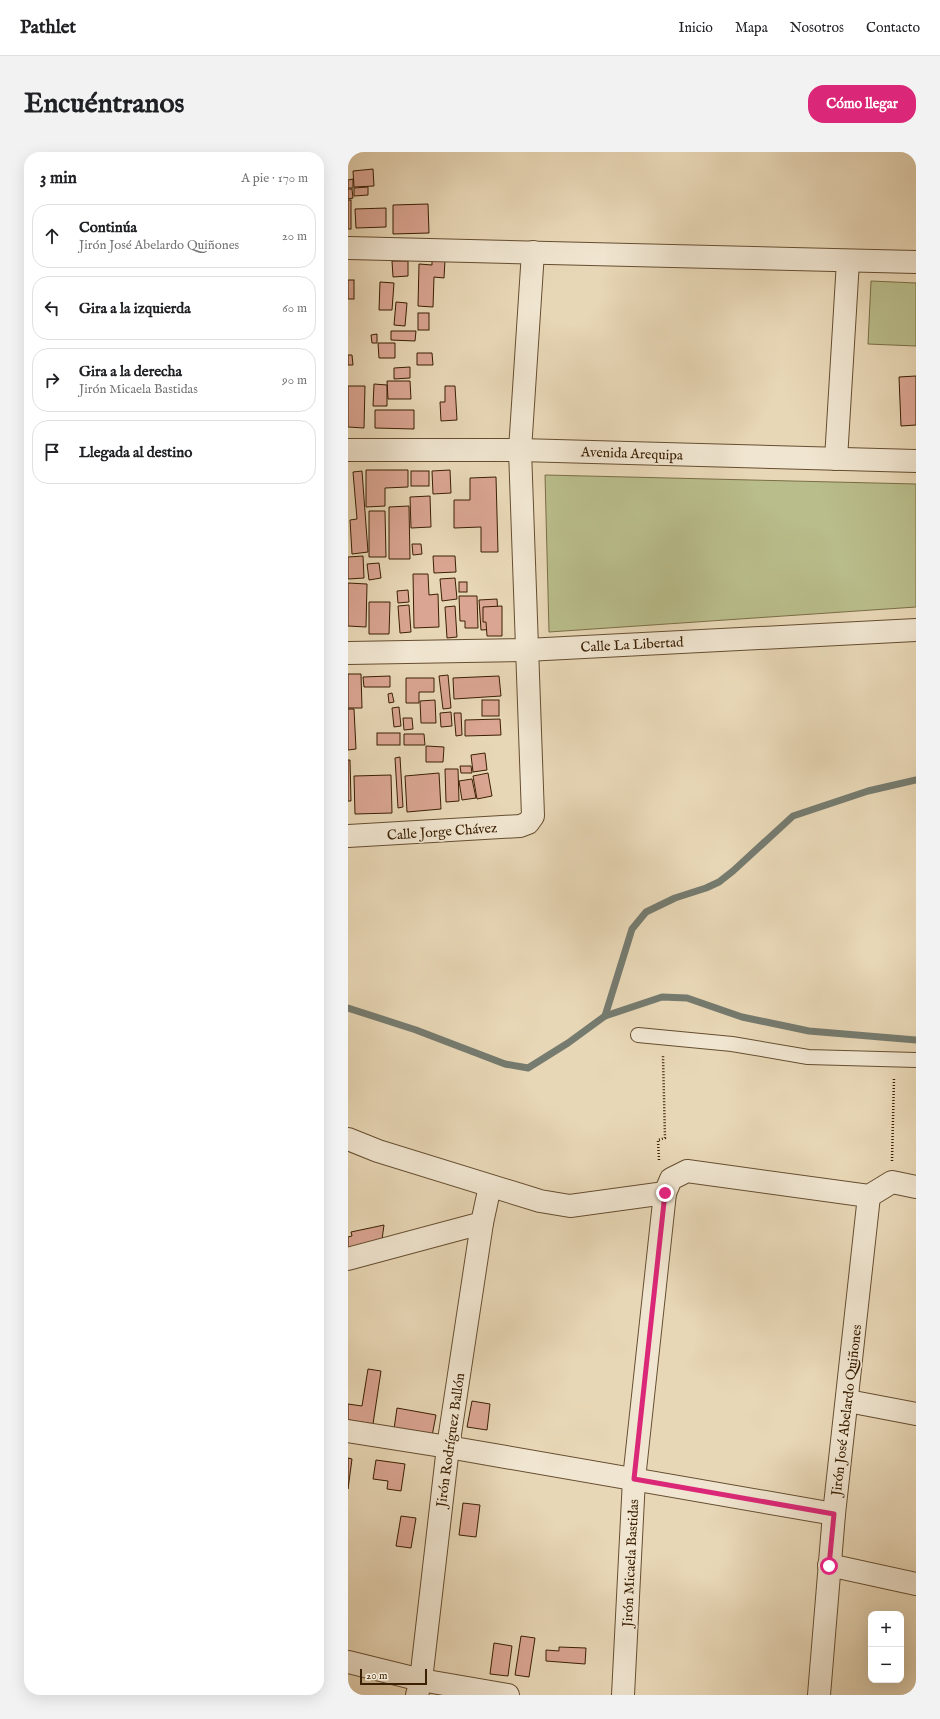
<!DOCTYPE html>
<html lang="es">
<meta charset="utf-8">
<style>
:root{--surface:#fff;--page:#f2f2f2;--text:#202124;--muted:#757577;--line:#e0e0e0;--accent:#db2777}
body{margin:0;font-family:"IM FELL English",serif;background:var(--page);color:var(--text)}
.controls{position:absolute;right:12px;bottom:12px;display:grid;overflow:hidden;border-radius:8px;box-shadow:0 4px 16px #0002}
.controls button{width:36px;height:36px;display:grid;place-items:center;padding:0;border:0;border-bottom:1px solid var(--line);background:var(--surface);color:var(--text);font:20px sans-serif}
.scale{position:absolute;left:12px;bottom:10px;width:67px;box-sizing:border-box;padding-left:4px;border:2px solid #3b2003;border-top:0;font-size:11px;line-height:14px;white-space:nowrap;color:#3b2003;-webkit-text-stroke:3px #f0e5d0;paint-order:stroke}
.stop{position:absolute;width:12px;height:12px;margin:-9px;border:3px solid #db2777;border-radius:50%;background:#fff}
.stop.end{background:#db2777;border-color:#fff;box-shadow:0 1px 4px #0008}
.list{margin:0;padding:0;list-style:none}
h2{display:flex;justify-content:space-between;align-items:center;height:52px;margin:0;padding:0 16px;font-size:17px}
h2 small{font-size:13px;font-weight:400;color:var(--muted)}
.list li{display:grid;grid-template-columns:26px 1fr auto;gap:12px;align-items:center;box-sizing:border-box;height:64px;margin:0 8px 8px;padding:0 8px;border:1px solid var(--line);border-radius:16px}
.list b{display:block;font-size:15px;white-space:nowrap}
.list p{margin:0;font-size:13px;white-space:nowrap;color:var(--muted)}
.list em{font-size:13px;font-style:normal;color:var(--muted)}
.icon{flex:none;width:22px;height:22px;fill:none;stroke:currentColor;stroke-width:2;stroke-linecap:round;stroke-linejoin:round}
.map{position:relative;flex:none;width:568px;height:1543px;overflow:hidden;border-radius:16px}
header{display:flex;align-items:center;gap:24px;box-sizing:border-box;height:56px;padding:0 20px;background:var(--surface);border-bottom:1px solid var(--line)}
header strong{font-size:19px}
nav{display:flex;gap:22px;margin-inline-start:auto;font-size:14px}
.intro{display:flex;align-items:center;justify-content:space-between;box-sizing:border-box;height:96px;padding:0 24px}
h1{margin:0;font-size:28px}
.button{padding:10px 18px;border-radius:16px;background:var(--accent);color:#fff;font-size:14px;font-weight:700}
main{display:flex;gap:24px;padding:0 24px}
aside{flex:1;background:var(--surface);border-radius:16px;box-shadow:0 4px 16px #0002}
.map>svg:first-child{display:block}
</style>
<header>
<strong>Pathlet</strong>
<nav><a>Inicio</a><a>Mapa</a><a>Nosotros</a><a>Contacto</a></nav>
</header>
<div class="intro"><h1>Encuéntranos</h1><a class="button">Cómo llegar</a></div>
<main>
<aside>
<h2>3 min<small>A pie · 170 m</small></h2>
<ul class="list">
<li><svg class="icon" aria-label="ahead" viewBox="0 0 24 24"><path d="M12 20V5M6 11l6-6 6 6"/></svg><div><b>Continúa</b><p>Jirón José Abelardo Quiñones</p></div><em>20 m</em></li>
<li><svg class="icon" aria-label="left" viewBox="0 0 24 24"><path d="M17 20v-9H6M10 6l-5 5 5 5"/></svg><div><b>Gira a la izquierda</b></div><em>60 m</em></li>
<li><svg class="icon" aria-label="right" viewBox="0 0 24 24"><path d="M7 20v-9h11M14 6l5 5-5 5"/></svg><div><b>Gira a la derecha</b><p>Jirón Micaela Bastidas</p></div><em>90 m</em></li>
<li><svg class="icon" aria-label="arrive" viewBox="0 0 24 24"><path d="M6 21V4h12l-3 4 3 4H6"/></svg><div><b>Llegada al destino</b></div></li>
</ul>
</aside>
<div class="map">
<svg width="568" height="1543" viewBox="0 0 568 1543">
<rect width="100%" height="100%" fill="#e8d7b6"/>
<filter id="stains"><feTurbulence type="fractalNoise" baseFrequency=".005" numOctaves="4"/><feColorMatrix values="0 0 0 0 .2 0 0 0 0 .09 0 0 0 0 .02 0 0 0 .5 -.17"/></filter>
<radialGradient id="worn" r=".72"><stop offset=".6" stop-color="#630" stop-opacity="0"/><stop offset="1" stop-color="#630" stop-opacity=".3"/></radialGradient>
<!-- green -->
<g fill="#b9bd8b" stroke="#7a6e47">
<polygon points="523,129 568,131 568,194 520,192"/>
<polygon points="197,323 568,332 568,455 201,480"/>
</g>
<g fill="none" stroke-linecap="round" stroke-linejoin="round">
<!-- stream -->
<g stroke="#757b6f" stroke-width="7">
<polyline points="0,856 68,878 157,912 180,916 220,891 257,864 314,845 339,846 394,865 461,879 568,888"/>
<polyline points="257,864 284,777 298,760 327,746 358,736 371,730 385,719 445,664 520,639 568,628"/>
</g>
</g>
<!-- building -->
<g fill="#daa592" stroke="#3b2003">
<polygon points="25,17 26,34 6,35 5,19"/>
<polygon points="5,27 5,36 0,36 0,28"/>
<polygon points="20,35 20,43 6,44 6,36"/>
<polygon points="0,37 4,37 5,46 0,47"/>
<rect x="0" y="48" width="3" height="29"/>
<polygon points="80,52 81,81 45,82 45,53"/>
<polygon points="38,56 38,75 8,76 7,57"/>
<polygon points="84,108 97,108 96,126 86,125 85,155 70,154 71,112 84,113"/>
<polygon points="44,109 60,109 60,124 45,125"/>
<rect x="0" y="128" width="6" height="19"/>
<polygon points="32,130 46,131 44,158 31,158"/>
<polygon points="48,150 59,151 57,174 46,173"/>
<rect x="70" y="161" width="11" height="17"/>
<polygon points="43,179 68,179 67,189 43,188"/>
<polygon points="29,182 29,191 24,191 23,183"/>
<polygon points="30,191 47,191 47,206 31,206"/>
<polygon points="69,201 84,201 85,213 69,213"/>
<polygon points="0,203 4,203 5,213 0,213"/>
<polygon points="62,215 62,226 46,227 46,216"/>
<polygon points="568,224 568,273 553,274 551,225"/>
<polygon points="39,229 62,229 63,247 40,247"/>
<polygon points="26,232 39,233 39,254 25,254"/>
<polygon points="0,234 17,234 16,276 0,275"/>
<polygon points="97,234 107,234 109,268 93,269 92,250 97,250"/>
<polygon points="27,258 66,258 66,277 27,276"/>
<polygon points="18,318 60,318 60,335 37,336 37,354 18,355"/>
<polygon points="102,318 103,341 85,342 84,319"/>
<polygon points="14,319 20,400 4,402 2,368 9,367 5,320"/>
<rect x="63" y="319" width="18" height="15"/>
<polygon points="148,325 150,400 133,400 133,375 106,376 106,348 122,348 122,326"/>
<polygon points="82,344 83,375 63,376 62,345"/>
<polygon points="61,354 62,407 41,407 41,355"/>
<polygon points="21,359 37,359 38,405 21,405"/>
<polygon points="64,392 73,392 74,402 65,403"/>
<polygon points="15,404 16,426 0,427 0,405"/>
<polygon points="85,404 107,404 108,420 86,421"/>
<polygon points="31,411 33,426 21,428 19,412"/>
<polygon points="65,422 80,422 81,443 90,442 91,475 66,476"/>
<polygon points="107,426 109,447 94,449 92,427"/>
<rect x="111" y="430" width="8" height="10"/>
<polygon points="0,431 19,432 18,475 0,474"/>
<polygon points="60,438 61,450 50,451 49,439"/>
<polygon points="111,444 129,444 130,476 117,476 117,469 112,469"/>
<polygon points="149,447 151,477 133,478 131,448"/>
<polygon points="21,450 42,450 41,482 21,482"/>
<polygon points="61,453 63,480 52,481 50,454"/>
<polygon points="107,454 109,485 99,486 97,455"/>
<polygon points="154,454 154,484 139,484 138,470 135,470 135,455"/>
<polygon points="0,522 13,522 14,556 0,556"/>
<polygon points="100,523 103,556 95,557 91,524"/>
<polygon points="42,524 42,535 16,535 15,525"/>
<polygon points="151,524 153,544 106,547 105,526"/>
<polygon points="58,526 86,526 86,540 71,540 71,551 58,551"/>
<polygon points="44,541 46,550 41,551 40,542"/>
<polygon points="87,548 88,571 73,571 72,549"/>
<rect x="134" y="548" width="17" height="16"/>
<polygon points="51,555 53,574 46,575 44,556"/>
<polygon points="0,557 6,557 8,597 0,598"/>
<polygon points="103,560 104,574 93,575 92,561"/>
<polygon points="106,561 113,561 114,583 108,584"/>
<polygon points="55,566 64,566 65,577 56,578"/>
<polygon points="152,567 153,583 117,584 117,568"/>
<rect x="29" y="581" width="23" height="12"/>
<polygon points="56,582 76,582 77,593 56,593"/>
<polygon points="78,594 96,595 95,610 78,610"/>
<polygon points="137,601 139,618 125,620 123,603"/>
<polygon points="52,605 55,655 50,656 47,606"/>
<polygon points="0,608 2,608 3,649 0,649"/>
<polygon points="112,614 123,614 124,621 113,621"/>
<polygon points="97,617 110,617 111,649 98,650"/>
<polygon points="91,621 93,657 59,660 57,624"/>
<polygon points="140,621 144,644 129,647 125,624"/>
<polygon points="43,623 44,661 7,662 6,624"/>
<polygon points="124,627 128,646 114,648 111,629"/>
<polygon points="36,1073 33,1095 0,1102 0,1085 4,1084 3,1080"/>
<polygon points="20,1217 33,1219 25,1272 0,1268 0,1252 14,1254"/>
<polygon points="124,1249 142,1252 139,1278 119,1275"/>
<polygon points="49,1256 88,1263 84,1284 46,1277"/>
<polygon points="0,1306 4,1307 0,1337"/>
<polygon points="28,1308 57,1312 53,1339 39,1337 40,1329 25,1327"/>
<polygon points="115,1351 132,1353 128,1385 111,1383"/>
<polygon points="53,1364 68,1366 63,1396 48,1394"/>
<polygon points="173,1484 187,1486 181,1525 167,1523"/>
<polygon points="146,1491 164,1494 160,1524 142,1522"/>
<polygon points="211,1495 238,1496 237,1512 198,1509 198,1498 211,1499"/>
</g>
<g fill="none" stroke-linecap="round" stroke-linejoin="round">
<!-- service casing -->
<g stroke="#664e30" stroke-width="16">
<polyline id="service" points="290,883 384,892 460,905 568,908"/>
</g>
<!-- minor casing -->
<g stroke="#664e30" stroke-width="24">
<g id="minor">
<polyline points="0,96 568,110"/>
<polyline points="0,298 172,298 568,309"/>
<polyline points="488,307 500,109"/>
<polyline points="0,501 178,498 568,478"/>
<polyline points="0,684 172,674 180,671 185,664 172,298 185,100"/>
<polyline points="0,987 30,999 192,1049 222,1054 317,1041"/>
<polyline points="0,1107 134,1071"/>
<polyline points="500,1249 568,1262"/>
<polyline points="0,1279 100,1295 486,1362"/>
<polyline points="481,1413 568,1432"/>
<polyline points="0,1510 73,1528 160,1543"/>
<polyline points="69,1543 73,1528 100,1295 134,1071 142,1034"/>
<polyline points="275,1543 286,1327 317,1041 323,1027 339,1019 521,1044 544,1030 568,1035"/>
<polyline points="471,1543 486,1362 521,1044"/>
</g>
</g>
<!-- path -->
<g stroke="#3b2003" stroke-width="2.5" stroke-dasharray="1 2" stroke-linecap="butt">
<polyline points="311,1008 310,988 317,986 315,904"/>
<polyline points="544,1009 546,926"/>
</g>
<!-- service -->
<use href="#service" stroke="#f0e5d0" stroke-width="14"/>
<!-- minor -->
<use href="#minor" stroke="#f0e5d0" stroke-width="22"/>
</g>
<g fill="none" stroke-linecap="round" stroke-linejoin="round">
<!-- route -->
<polyline stroke="#db2777" stroke-width="5" points="317,1041 286,1327 486,1362 481,1414"/>
</g>
<g text-anchor="middle" stroke-width="3.5" stroke-linejoin="round" paint-order="stroke">
<!-- street labels -->
<g font-size="14" fill="#3b2003" stroke="#f0e5d0">
<text transform="translate(284 301) rotate(2)" y="5">Avenida Arequipa</text>
<text transform="translate(284 492) rotate(-3)" y="5">Calle La Libertad</text>
<text transform="translate(94 679) rotate(-4)" y="5">Calle Jorge Chávez</text>
<text transform="translate(498 1258) rotate(-83)" y="5">Jirón José Abelardo Quiñones</text>
<text transform="translate(102 1288) rotate(-82)" y="5">Jirón Rodríguez Ballón</text>
<text transform="translate(282 1411) rotate(-87)" y="5">Jirón Micaela Bastidas</text>
</g>
</g>
<rect width="100%" height="100%" filter="url(#stains)"/>
<rect width="100%" height="100%" fill="url(#worn)"/>
</svg>
<div class="controls">
<button>+</button>
<button>−</button>
</div>
<div class="scale">20 m</div>
<div class="stop" style="left:481px;top:1414px"></div>
<div class="stop end" style="left:317px;top:1041px"></div>
</div>
</main>
